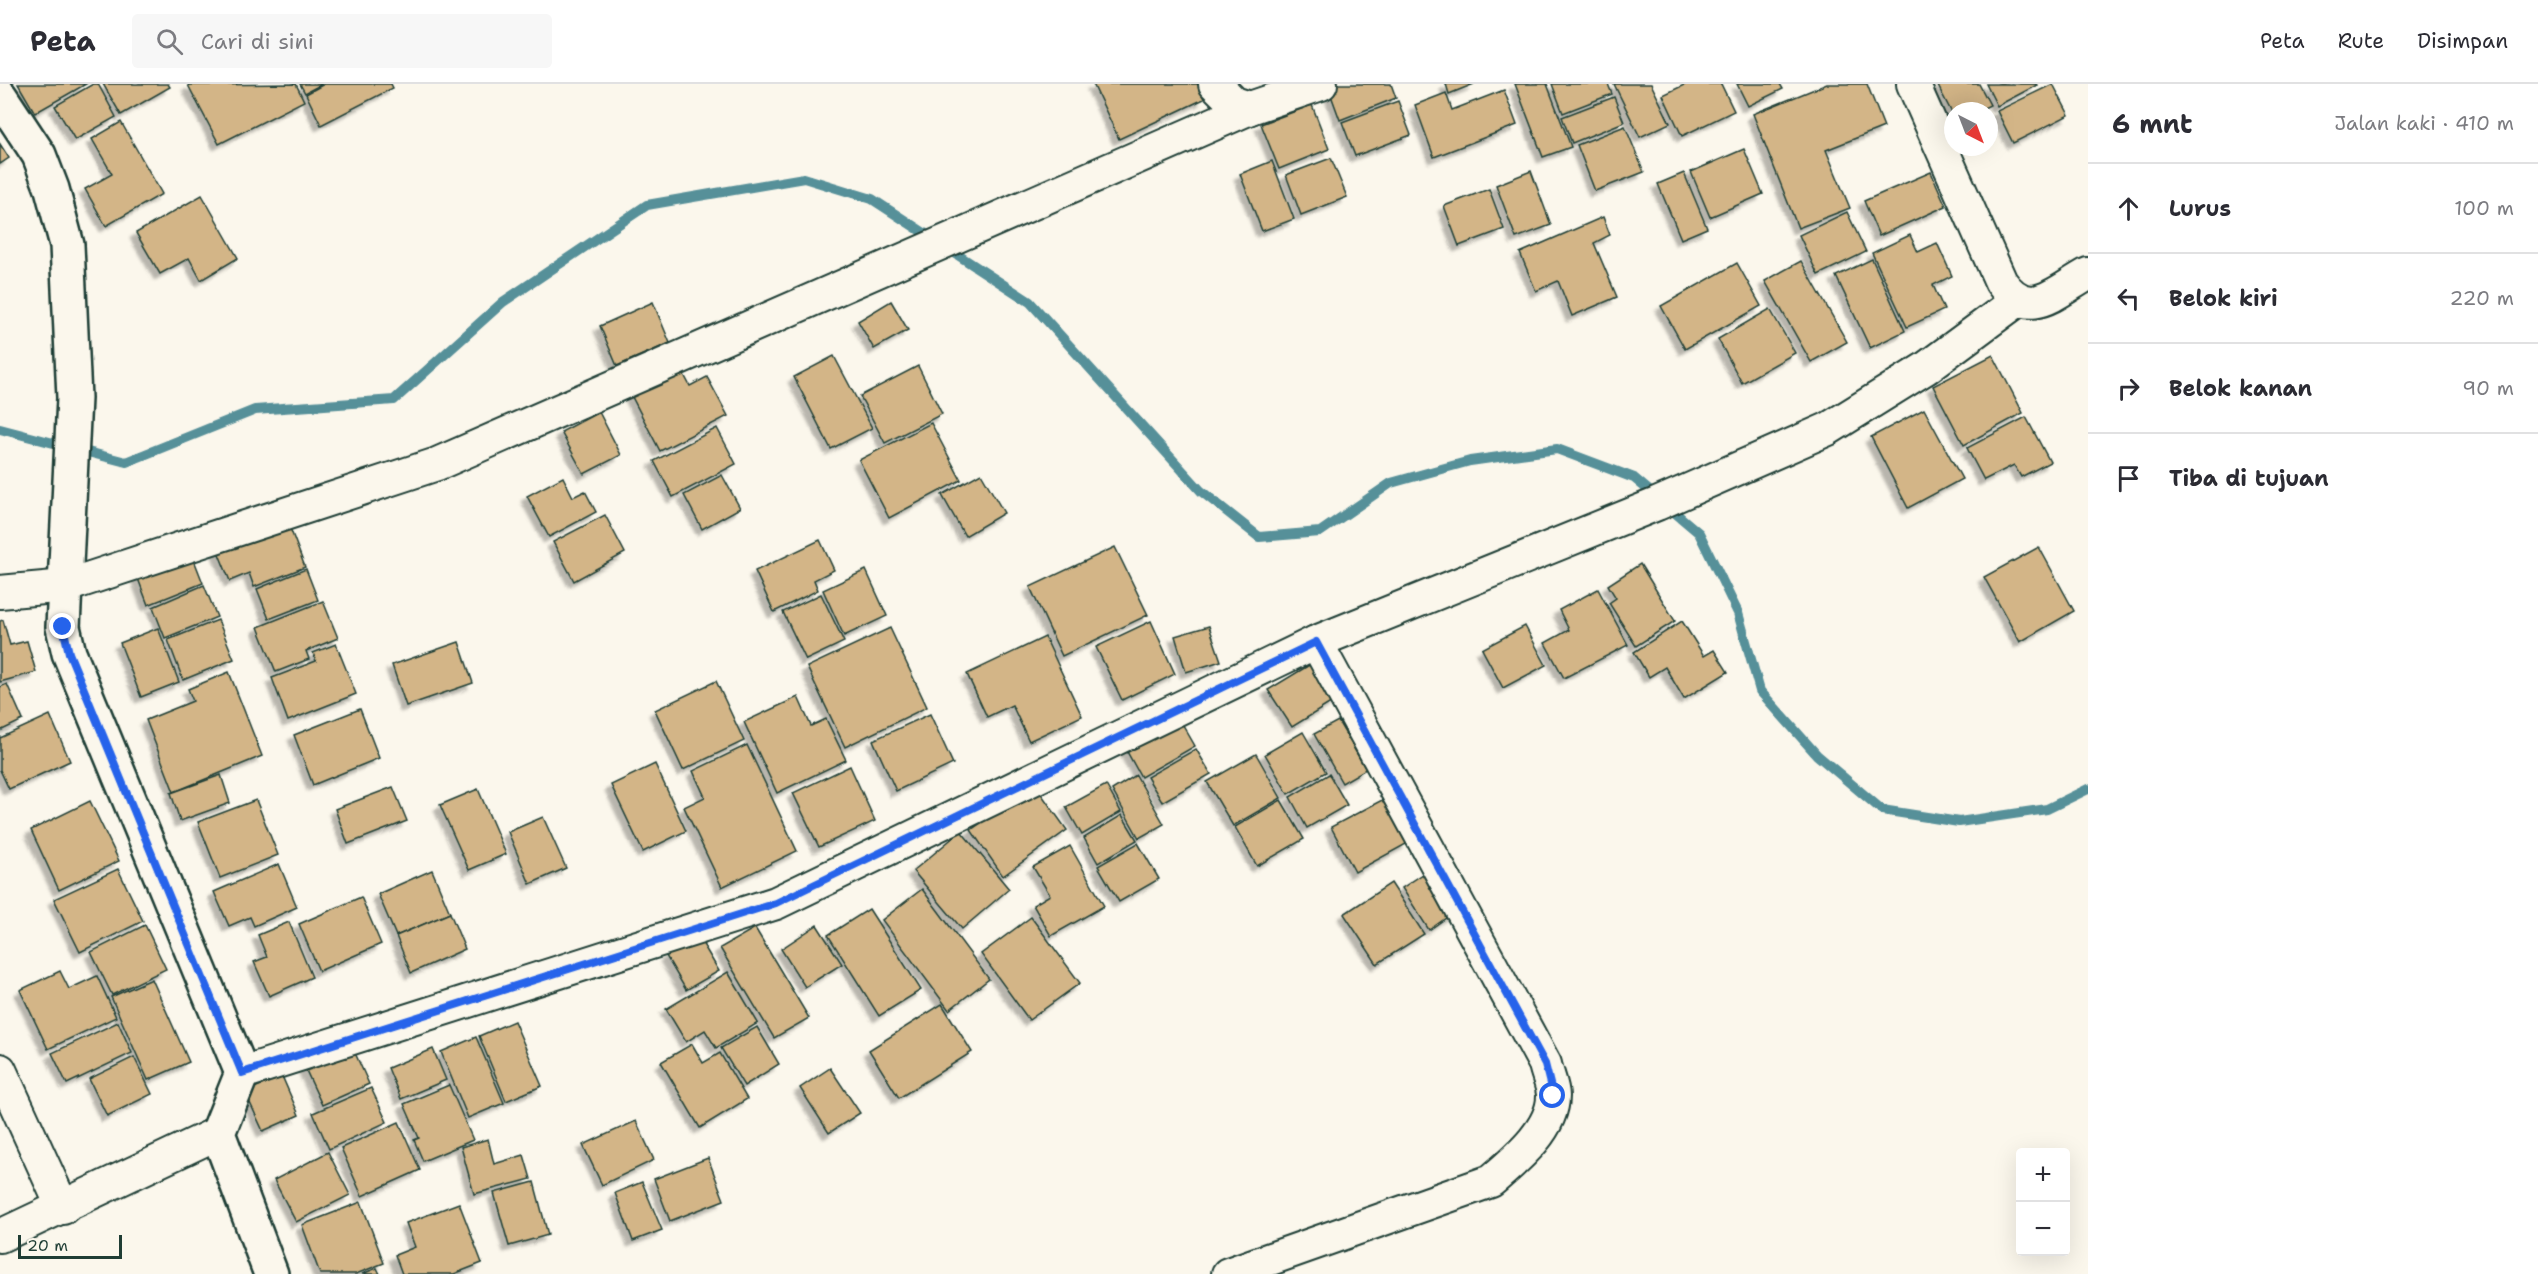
<!DOCTYPE html>
<html lang="id">
<meta charset="utf-8">
<style>
:root{--surface:#fff;--page:#f7f7f7;--text:#2b2b33;--muted:#7c7c81;--line:#e1e1e2}
body{margin:0;font-family:"Shantell Sans",sans-serif;background:var(--page);color:var(--text)}
.controls{position:absolute;right:18px;bottom:18px;display:grid;overflow:hidden;border-radius:6px;box-shadow:0 6px 24px #0002}
.controls button{width:54px;height:54px;display:grid;place-items:center;padding:0;border:0;border-bottom:2px solid var(--line);background:var(--surface);color:var(--text);font:30px sans-serif}
.compass{position:absolute;left:1944px;top:18px;width:54px;height:54px;border-radius:50%;background:var(--surface);box-shadow:0 6px 24px #0002;rotate:138deg}
.scale{position:absolute;left:18px;bottom:15px;width:104px;box-sizing:border-box;padding-left:6px;border:3px solid #1f3d34;border-top:0;font-size:16px;line-height:21px;white-space:nowrap;color:#1f3d34;-webkit-text-stroke:4px #fbf7ec;paint-order:stroke}
.stop{position:absolute;width:18px;height:18px;margin:-14px;border:4px solid #2563eb;border-radius:50%;background:#fff}
.stop.end{background:#2563eb;border-color:#fff;box-shadow:0 2px 6px #0008}
.list{margin:0;padding:0;list-style:none}
h2{display:flex;justify-content:space-between;align-items:center;height:78px;margin:0;padding:0 24px;font-size:26px}
h2 small{font-size:20px;font-weight:400;color:var(--muted)}
.list li{display:grid;grid-template-columns:39px 1fr auto;gap:18px;align-items:center;box-sizing:border-box;height:90px;padding:0 24px;border-top:2px solid var(--line)}
.list b{display:block;font-size:22px;white-space:nowrap}
.list em{font-size:20px;font-style:normal;color:var(--muted)}
.icon{flex:none;width:33px;height:33px;fill:none;stroke:currentColor;stroke-width:2;stroke-linecap:round;stroke-linejoin:round}
.map{position:relative;flex:none;width:2088px;height:1190px;overflow:hidden}
header{display:flex;align-items:center;gap:36px;box-sizing:border-box;height:84px;padding:0 30px;background:var(--surface);border-bottom:2px solid var(--line)}
header strong{font-size:28px}
nav{display:flex;gap:33px;margin-inline-start:auto;font-size:21px}
.search{width:420px;height:54px;background:var(--page);display:flex;align-items:center;gap:15px;box-sizing:border-box;padding:0 21px;border-radius:6px;color:var(--muted);font-size:22px}
main{display:flex}
aside{flex:1;background:var(--surface)}
.map>svg:first-child{display:block}
</style>
<header>
<strong>Peta</strong>
<div class="search"><svg class="icon" aria-label="search" viewBox="0 0 24 24"><circle cx="10" cy="10" r="6"/><path d="M15 15l6 6"/></svg>Cari di sini</div>
<nav><a>Peta</a><a>Rute</a><a>Disimpan</a></nav>
</header>
<main>
<div class="map">
<svg width="2088" height="1190" viewBox="0 0 2088 1190">
<defs>
<filter id="shadow"><feDropShadow dx="-5.5" dy="5.5" stdDeviation="1.5" flood-color="#0004"/></filter>
</defs>
<rect width="100%" height="100%" fill="#fbf7ec"/>
<filter id="ink" filterUnits="userSpaceOnUse"><feTurbulence type="fractalNoise" baseFrequency=".0167" numOctaves="2"/><feDisplacementMap in="SourceGraphic" scale="12" xChannelSelector="R" yChannelSelector="G"/><feConvolveMatrix kernelMatrix="1 2 1 2 8 2 1 2 1" color-interpolation-filters="sRGB"/></filter>
<g filter="url(#ink)">
<g fill="none" stroke-linecap="round" stroke-linejoin="round">
<!-- stream -->
<polyline stroke="#579099" stroke-width="10" points="0,345 126,378 255,326 394,316 503,218 647,121 804,94 872,115 1030,218 1201,407 1259,453 1320,448 1391,399 1470,377 1557,365 1634,394 1699,449 1738,529 1760,607 1817,671 1882,726 1959,738 2047,725 2088,705"/>
</g>
<!-- building -->
<g fill="#d3b587" stroke="#1f3d34" stroke-width="1.5" filter="url(#shadow)">
<polygon points="18,0 86,0 35,29"/>
<polygon points="93,0 98,0 116,33 75,56 55,22"/>
<polygon points="103,0 168,0 170,3 121,31"/>
<polygon points="296,0 304,17 219,60 188,1"/>
<polygon points="300,0 322,0 305,9"/>
<polygon points="324,0 391,0 393,4 321,41 306,10"/>
<polygon points="1093,0 1198,0 1204,15 1119,55"/>
<polygon points="1335,0 1391,0 1396,14 1340,36 1328,3"/>
<polygon points="1446,0 1474,0 1449,10"/>
<polygon points="1515,0 1547,0 1571,63 1543,73"/>
<polygon points="1552,0 1608,0 1612,10 1563,29"/>
<polygon points="1614,0 1651,0 1670,39 1640,53"/>
<polygon points="1686,0 1721,0 1734,27 1682,52 1663,11"/>
<polygon points="1737,0 1780,0 1783,5 1748,22"/>
<polygon points="1827,0 1867,0 1884,43 1826,66 1850,124 1798,144 1753,30"/>
<polygon points="1937,0 1979,0 1990,21 1978,27 1953,27 1953,31"/>
<polygon points="1986,0 2036,0 2037,1 1997,22"/>
<polygon points="2053,0 2069,31 2013,59 1997,27"/>
<polygon points="1504,6 1517,41 1434,73 1415,21 1446,9 1452,26"/>
<polygon points="1614,13 1624,38 1572,59 1562,33"/>
<polygon points="1398,17 1411,51 1355,72 1342,38"/>
<polygon points="1312,21 1329,65 1279,85 1261,40"/>
<polygon points="121,38 162,110 106,142 85,105 112,90 92,55"/>
<polygon points="1625,42 1644,88 1595,107 1577,61"/>
<polygon points="0,60 9,74 0,80"/>
<polygon points="1744,65 1763,110 1710,133 1691,88"/>
<polygon points="1331,74 1347,113 1301,131 1286,91"/>
<polygon points="1272,77 1294,135 1262,147 1240,90"/>
<polygon points="1531,87 1551,141 1516,154 1496,101"/>
<polygon points="1931,88 1946,122 1879,152 1864,117"/>
<polygon points="1684,89 1707,144 1681,155 1658,100"/>
<polygon points="1489,105 1504,145 1459,162 1444,122"/>
<polygon points="202,111 238,174 201,196 189,174 160,190 136,149"/>
<polygon points="1847,128 1866,168 1818,191 1799,151"/>
<polygon points="1603,133 1610,151 1594,159 1617,213 1572,232 1558,197 1536,207 1520,169"/>
<polygon points="1910,151 1918,168 1937,159 1952,192 1933,201 1944,226 1907,243 1872,169"/>
<polygon points="1872,175 1905,247 1870,264 1836,192"/>
<polygon points="1801,177 1847,258 1811,278 1765,197"/>
<polygon points="1737,179 1761,222 1685,265 1661,222"/>
<polygon points="891,217 908,246 874,265 858,237"/>
<polygon points="653,218 670,259 617,282 600,242"/>
<polygon points="1770,225 1795,269 1742,299 1718,255"/>
<polygon points="1993,271 2023,329 1964,361 1933,302"/>
<polygon points="834,272 872,344 831,365 794,293"/>
<polygon points="918,282 942,330 885,359 860,312"/>
<polygon points="681,285 690,302 707,293 728,332 660,367 631,311"/>
<polygon points="1924,325 1962,395 1908,424 1871,353"/>
<polygon points="599,328 621,371 584,390 561,348"/>
<polygon points="2026,333 2050,378 2021,393 2014,381 1984,396 1967,364"/>
<polygon points="931,339 961,396 889,434 859,376"/>
<polygon points="717,344 736,380 673,413 654,377"/>
<polygon points="981,389 1004,429 965,452 942,411"/>
<polygon points="722,391 740,424 702,445 684,411"/>
<polygon points="563,393 573,413 585,407 596,428 549,453 527,412"/>
<polygon points="285,431 305,483 254,503 249,489 230,497 215,460"/>
<polygon points="605,431 625,469 574,497 553,458"/>
<polygon points="820,456 834,486 814,496 818,506 774,528 755,487"/>
<polygon points="189,463 203,499 148,521 134,484"/>
<polygon points="1115,463 1148,531 1062,572 1030,503"/>
<polygon points="2039,463 2074,527 2020,558 1984,493"/>
<polygon points="1640,480 1675,537 1636,562 1609,519 1616,514 1608,501"/>
<polygon points="306,485 318,516 269,535 257,505"/>
<polygon points="866,486 887,532 844,552 823,506"/>
<polygon points="204,501 217,533 165,554 153,523"/>
<polygon points="1598,505 1628,561 1564,594 1545,559 1569,546 1559,526"/>
<polygon points="821,510 844,558 806,576 783,528"/>
<polygon points="323,517 338,554 306,567 309,575 276,588 258,543"/>
<polygon points="3,536 10,561 27,557 36,588 0,598 0,537"/>
<polygon points="218,536 234,575 183,596 168,556"/>
<polygon points="1151,537 1175,590 1122,616 1096,563"/>
<polygon points="1682,537 1704,572 1714,566 1728,588 1684,615 1665,583 1649,593 1634,568"/>
<polygon points="1209,542 1221,577 1186,588 1175,552"/>
<polygon points="1525,542 1546,581 1503,604 1482,565"/>
<polygon points="158,544 179,598 141,613 120,559"/>
<polygon points="890,544 927,623 845,663 807,583"/>
<polygon points="1045,553 1082,632 1029,657 1012,621 987,633 967,590"/>
<polygon points="459,558 473,599 406,622 392,581"/>
<polygon points="336,560 356,610 288,637 272,594 316,577 313,569"/>
<polygon points="1311,580 1334,617 1292,643 1268,606"/>
<polygon points="229,588 262,672 174,708 146,636 193,617 188,605"/>
<polygon points="716,597 744,657 683,686 655,626"/>
<polygon points="7,600 23,636 0,647 0,603"/>
<polygon points="798,613 811,642 826,635 846,676 777,709 744,638"/>
<polygon points="360,625 379,674 313,701 294,651"/>
<polygon points="930,630 953,680 896,707 873,656"/>
<polygon points="50,631 70,677 9,705 0,686 0,654"/>
<polygon points="1179,634 1195,662 1141,693 1125,664"/>
<polygon points="1338,637 1366,685 1342,699 1314,650"/>
<polygon points="1303,648 1326,688 1288,710 1265,670"/>
<polygon points="747,661 797,767 722,803 684,723 705,713 693,687"/>
<polygon points="1196,665 1211,690 1162,718 1147,693"/>
<polygon points="1256,670 1281,714 1233,742 1207,698"/>
<polygon points="655,680 686,747 643,768 611,701"/>
<polygon points="850,682 875,737 819,763 793,709"/>
<polygon points="1329,690 1347,721 1307,744 1290,713"/>
<polygon points="221,691 230,719 180,737 171,709"/>
<polygon points="1136,691 1164,740 1139,754 1112,706"/>
<polygon points="1035,701 1067,746 1003,792 971,746"/>
<polygon points="1106,701 1121,728 1082,751 1066,723"/>
<polygon points="393,703 407,737 348,760 335,725"/>
<polygon points="478,705 506,770 469,786 440,721"/>
<polygon points="1384,715 1408,759 1355,788 1331,743"/>
<polygon points="256,716 278,771 220,794 198,738"/>
<polygon points="1281,716 1304,755 1257,782 1235,743"/>
<polygon points="90,717 119,777 59,806 31,746"/>
<polygon points="1122,731 1137,756 1098,779 1084,754"/>
<polygon points="543,733 566,784 530,800 508,748"/>
<polygon points="961,747 1009,805 962,845 913,787"/>
<polygon points="1138,759 1159,795 1119,818 1098,782"/>
<polygon points="1070,762 1104,822 1051,852 1033,821 1050,811 1033,783"/>
<polygon points="279,780 297,823 254,842 250,833 229,842 214,808"/>
<polygon points="118,785 143,837 80,868 54,815"/>
<polygon points="432,786 450,829 396,852 378,810"/>
<polygon points="1426,788 1453,829 1429,846 1402,804"/>
<polygon points="1391,799 1424,850 1377,880 1344,830"/>
<polygon points="922,805 989,895 949,926 882,836"/>
<polygon points="361,813 381,860 319,887 299,840"/>
<polygon points="869,825 921,906 879,932 828,851"/>
<polygon points="450,829 465,865 411,889 396,852"/>
<polygon points="1031,833 1080,899 1029,936 981,870"/>
<polygon points="289,838 312,893 269,912 254,878 267,873 258,851"/>
<polygon points="145,841 166,885 112,911 91,868"/>
<polygon points="817,841 842,880 805,903 781,865"/>
<polygon points="755,844 809,934 774,954 720,864"/>
<polygon points="698,852 719,887 686,906 666,872"/>
<polygon points="60,887 69,905 97,892 116,933 48,965 20,906"/>
<polygon points="728,888 758,939 716,964 705,946 686,958 666,925"/>
<polygon points="152,895 189,978 148,996 111,913"/>
<polygon points="942,920 972,968 899,1014 869,966"/>
<polygon points="514,937 542,1002 506,1017 479,952"/>
<polygon points="118,938 132,969 67,1000 52,969"/>
<polygon points="757,943 779,980 744,1002 721,964"/>
<polygon points="476,953 504,1019 468,1034 441,968"/>
<polygon points="351,960 369,1000 322,1021 304,982"/>
<polygon points="692,960 703,979 720,969 747,1015 700,1044 661,978"/>
<polygon points="433,965 446,996 401,1015 388,984"/>
<polygon points="134,973 152,1010 107,1032 89,995"/>
<polygon points="830,984 860,1029 829,1049 800,1004"/>
<polygon points="282,992 299,1031 263,1047 245,1008"/>
<polygon points="449,1001 473,1056 423,1077 414,1056 419,1054 404,1020"/>
<polygon points="371,1004 387,1038 329,1065 313,1029"/>
<polygon points="636,1037 654,1076 602,1101 583,1061"/>
<polygon points="399,1038 420,1086 362,1112 341,1064"/>
<polygon points="488,1055 494,1080 524,1071 531,1095 474,1110 461,1063"/>
<polygon points="328,1068 350,1111 296,1138 274,1096"/>
<polygon points="708,1074 724,1116 670,1137 654,1095"/>
<polygon points="534,1098 548,1151 509,1162 494,1109"/>
<polygon points="642,1098 662,1146 633,1157 615,1109"/>
<polygon points="361,1118 384,1179 356,1190 320,1190 302,1141"/>
<polygon points="459,1119 482,1179 454,1190 402,1190 395,1171 415,1163 406,1139"/>
<polygon points="377,1184 380,1190 362,1190"/>
</g>
<g fill="none" stroke-linecap="round" stroke-linejoin="round">
<!-- minor casing -->
<g stroke="#1f3d34" stroke-width="36">
<g id="minor">
<polyline points="1215,0 1234,19 1250,24"/>
<path d="M1913 0 2001 198C2029 238 2055 208 2088 190"/>
<polyline points="0,508 66,502 437,380 1250,24 1321,0"/>
<polyline points="0,986 63,1124"/>
<polyline points="242,989 776,819 1316,558 1657,420 1828,345 1926,284 2018,216"/>
<polyline points="0,1152 218,1049"/>
<path d="M1228 1190 1491 1097C1514 1077 1553 1046 1553 1012 1553 1002 1547 990 1545 980L1316 558"/>
</g>
</g>
<!-- tertiary casing -->
<g stroke="#1f3d34" stroke-width="38">
<polyline id="tertiary" points="0,12 39,71 52,105 67,161 74,314 63,543 69,569 242,989 218,1049 271,1190"/>
</g>
<!-- minor -->
<use href="#minor" stroke="#fbf7ec" stroke-width="32"/>
<!-- tertiary -->
<use href="#tertiary" stroke="#fbf7ec" stroke-width="33"/>
</g>
</g>
<g fill="none" stroke-linecap="round" stroke-linejoin="round" filter="url(#ink)">
<!-- route -->
<polyline stroke="#2563eb" stroke-width="8" points="63,543 69,569 242,989 776,819 1316,558 1545,980 1553,1012"/>
</g>
</svg>
<div class="controls">
<button>+</button>
<button>−</button>
</div>
<svg class="compass" viewBox="-18 -18 36 36"><path d="M0-13l5 13h-10z" fill="#e53935"/><path d="M0 13l5-13h-10z" fill="#7c7c81"/></svg>
<div class="scale">20 m</div>
<div class="stop" style="left:1553px;top:1012px"></div>
<div class="stop end" style="left:63px;top:543px"></div>
</div>
<aside>
<h2>6 mnt<small>Jalan kaki · 410 m</small></h2>
<ul class="list">
<li><svg class="icon" aria-label="ahead" viewBox="0 0 24 24"><path d="M12 20V5M6 11l6-6 6 6"/></svg><div><b>Lurus</b></div><em>100 m</em></li>
<li><svg class="icon" aria-label="left" viewBox="0 0 24 24"><path d="M17 20v-9H6M10 6l-5 5 5 5"/></svg><div><b>Belok kiri</b></div><em>220 m</em></li>
<li><svg class="icon" aria-label="right" viewBox="0 0 24 24"><path d="M7 20v-9h11M14 6l5 5-5 5"/></svg><div><b>Belok kanan</b></div><em>90 m</em></li>
<li><svg class="icon" aria-label="arrive" viewBox="0 0 24 24"><path d="M6 21V4h12l-3 4 3 4H6"/></svg><div><b>Tiba di tujuan</b></div></li>
</ul>
</aside>
</main>
